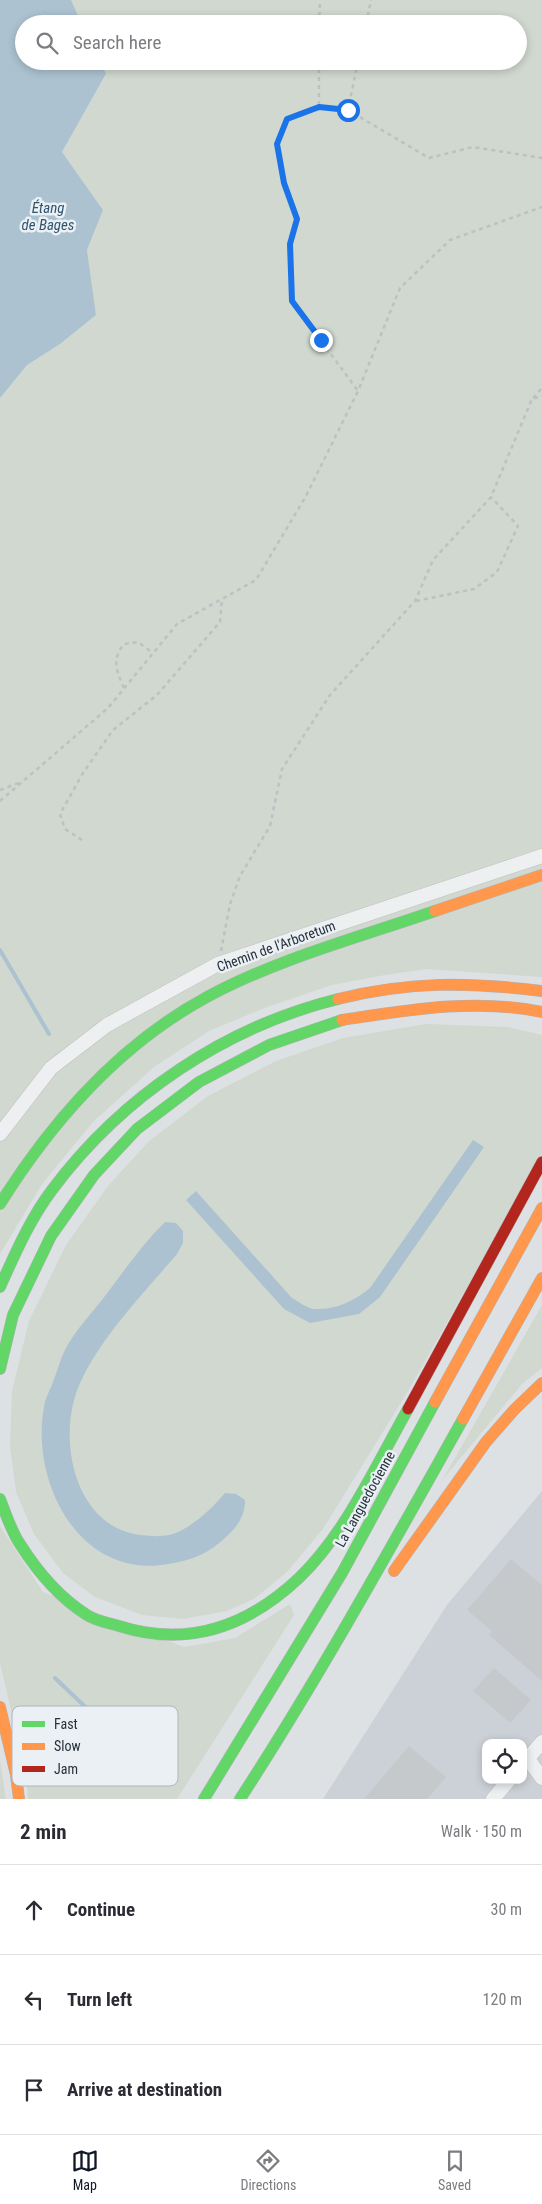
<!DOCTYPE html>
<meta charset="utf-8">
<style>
:root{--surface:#fff;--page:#f2f2f3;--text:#2b2b33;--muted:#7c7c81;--line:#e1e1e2;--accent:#111827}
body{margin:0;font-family:"Roboto Condensed",sans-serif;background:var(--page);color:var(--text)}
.controls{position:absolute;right:15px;bottom:15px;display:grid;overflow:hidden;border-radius:10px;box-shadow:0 2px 8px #0003}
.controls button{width:45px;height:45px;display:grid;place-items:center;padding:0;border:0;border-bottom:1px solid var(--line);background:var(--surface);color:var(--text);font:25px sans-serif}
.stop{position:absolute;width:15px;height:15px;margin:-11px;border:4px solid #1a73e8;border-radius:50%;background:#fff}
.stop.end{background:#1a73e8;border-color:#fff;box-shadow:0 1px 5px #0008}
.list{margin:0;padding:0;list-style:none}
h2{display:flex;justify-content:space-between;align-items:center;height:65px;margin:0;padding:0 20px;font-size:21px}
h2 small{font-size:16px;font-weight:400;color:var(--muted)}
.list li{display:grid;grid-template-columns:32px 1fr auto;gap:15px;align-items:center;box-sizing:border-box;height:90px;padding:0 20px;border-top:1px solid var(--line)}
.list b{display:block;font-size:19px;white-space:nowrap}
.list em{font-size:16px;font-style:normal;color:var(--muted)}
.icon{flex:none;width:28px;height:28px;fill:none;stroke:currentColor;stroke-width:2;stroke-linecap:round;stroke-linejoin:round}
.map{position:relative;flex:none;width:542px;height:1799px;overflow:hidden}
.search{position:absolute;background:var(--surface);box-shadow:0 2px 8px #0003;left:15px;right:15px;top:15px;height:55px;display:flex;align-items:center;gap:12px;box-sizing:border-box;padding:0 18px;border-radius:28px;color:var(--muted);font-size:19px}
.sheet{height:335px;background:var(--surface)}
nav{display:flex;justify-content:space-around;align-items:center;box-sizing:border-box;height:70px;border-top:1px solid var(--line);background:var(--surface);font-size:14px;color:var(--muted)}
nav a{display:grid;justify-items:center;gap:2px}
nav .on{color:var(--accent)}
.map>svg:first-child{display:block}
</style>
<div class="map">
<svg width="542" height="1799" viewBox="0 0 542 1799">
<rect width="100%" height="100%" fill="#dee1e4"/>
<!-- built -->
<path fill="#ccd1d7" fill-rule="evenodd" d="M542 1491V1799H323L447 1605ZM486 1743H523V1780H486Z"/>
<!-- green -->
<g fill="#d0d8cf">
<polygon points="71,0 542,0 542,977 427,969 385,975 332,985 267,1007 209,1031 154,1067 93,1122 42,1184 0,1254 0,398 27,365 60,344 96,315 87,250 103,210 62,152 106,75 100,61 518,61 518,24 82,24"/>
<polygon points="426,1024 508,1027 542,1035 542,1154 410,1388 323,1529 288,1571 254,1599 227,1611 183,1619 142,1615 95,1597 63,1573 34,1534 16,1492 10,1446 12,1391 29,1321 66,1245 108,1186 149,1141 208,1096 276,1061 343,1038"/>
<polygon points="542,1305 542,1368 523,1383 443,1479"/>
<polygon points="0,1526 43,1592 184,1647 235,1638 290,1604 294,1615 177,1799 28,1799 26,1774 0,1663"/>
<polygon points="0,1760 6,1799 0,1799"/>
</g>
<!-- water -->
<g fill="#acc2d0">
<polygon points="0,0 71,0 82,24 24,24 24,61 100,61 106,74 62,152 103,210 87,250 96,315 60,344 27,365 0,398"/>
<path d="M473 1140 484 1147 380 1297 359 1314 310 1323 284 1309 186 1200 196 1191 292 1298C299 1302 307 1308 314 1309 336 1310 354 1301 370 1288Z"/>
<path d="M165 1222 176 1223 183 1231V1243L177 1254C143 1294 88 1350 74 1400 60 1452 79 1528 141 1535 155 1537 170 1537 182 1530 199 1521 213 1507 225 1493L236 1494 245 1500C245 1519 234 1531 219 1543 204 1556 187 1561 168 1564 80 1580 30 1483 44 1407 45 1399 50 1390 53 1382 57 1372 60 1360 65 1350 75 1330 94 1311 108 1292 126 1268 143 1244 165 1222Z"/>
</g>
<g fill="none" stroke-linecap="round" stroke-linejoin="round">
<!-- stream -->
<g stroke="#acc2d0" stroke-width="4">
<polyline points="0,950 49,1034"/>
<polyline points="55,1678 166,1784"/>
</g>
</g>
<!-- building -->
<g fill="#c6c9cc">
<polygon points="511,1559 542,1585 542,1681 489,1635 492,1631 467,1610"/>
<polygon points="494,1668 531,1700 510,1723 473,1691"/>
<polygon points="409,1746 446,1777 427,1799 364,1799"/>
</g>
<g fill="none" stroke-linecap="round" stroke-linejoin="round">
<!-- street casing -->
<g stroke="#bdbfc2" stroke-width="15">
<g id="street">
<polyline points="0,1134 51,1068 107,1025 218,964 542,856"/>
<polyline points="528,1759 542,1778"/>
<polyline points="523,1764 542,1742"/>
<polyline points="493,1799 509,1780"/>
</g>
</g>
<!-- fast casing -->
<g stroke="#b0b4b8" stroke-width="12">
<g id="fast">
<path d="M0 1204C52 1121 120 1044 207 997 277 959 360 937 435 911"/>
<path d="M0 1287C15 1254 30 1219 52 1190 122 1096 225 1027 338 999"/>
<polyline points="0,1369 13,1315 51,1236 94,1175 137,1129 199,1082 269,1045 342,1020"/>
<path d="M0 1499C6 1514 11 1531 20 1544 37 1571 60 1598 87 1615 96 1621 109 1623 119 1626 188 1648 248 1626 299 1578 346 1533 376 1465 408 1409"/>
<polyline points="204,1799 342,1573 435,1402"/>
<path d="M240 1799C320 1676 391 1547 463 1419"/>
</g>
</g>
<!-- slow casing -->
<g stroke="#b0b4b8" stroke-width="12">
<g id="slow">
<polyline points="435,911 542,875"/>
<path d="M338 999C411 981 468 982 542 991"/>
<path d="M342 1020C408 1010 476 998 542 1012"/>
<polyline points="435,1402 542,1208"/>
<polyline points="463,1419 542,1278"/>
<polyline points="394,1571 486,1442 514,1410 542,1383"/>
<polyline points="0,1707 16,1775 19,1799"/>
</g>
</g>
<!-- jam casing -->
<g stroke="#b0b4b8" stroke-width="12">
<polyline id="jam" points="408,1409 542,1162"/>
</g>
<!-- path -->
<g stroke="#bdc1c3" stroke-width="2.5" stroke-dasharray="4 4" stroke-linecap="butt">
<polyline points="319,24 320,0"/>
<polyline points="366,24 371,0"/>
<polyline points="319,61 319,107 348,110"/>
<polyline points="358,61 348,110 429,158 473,147 542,158"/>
<polyline points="319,107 287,119 277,144 284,183 297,219 290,244 292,301 358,391"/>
<polyline points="533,398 542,388"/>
<polyline points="416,601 474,589 497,572 518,526 491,497"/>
<path d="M124 688C117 672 111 660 124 644L138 642 153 653"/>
<polyline points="0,790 21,782"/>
<polyline points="0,801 108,708 177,624 256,580 306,496 358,391 400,288 450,240 542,207"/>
<polyline points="82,840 65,829 60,814 83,773 113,730 157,695 220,622 222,599"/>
<polyline points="221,951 230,904 240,876 270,826 282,769 330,695 415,601 433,560 491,497 532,399 542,396"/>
</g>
<!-- street -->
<use href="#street" stroke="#edeff0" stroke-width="14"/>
<!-- fast -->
<use href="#fast" stroke="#63d668" stroke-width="11"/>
<!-- slow -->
<use href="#slow" stroke="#ff974d" stroke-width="11"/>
<!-- jam -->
<use href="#jam" stroke="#b3261e" stroke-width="11"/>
</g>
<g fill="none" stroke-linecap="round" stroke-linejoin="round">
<!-- route -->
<polyline stroke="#1a73e8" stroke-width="6" points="321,340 292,301 290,244 297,219 284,183 277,144 287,119 319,107 348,110"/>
</g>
<g text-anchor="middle" stroke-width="5" stroke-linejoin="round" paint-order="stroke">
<!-- street labels -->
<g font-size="14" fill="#26313c" stroke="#ebf0f4">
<text transform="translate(276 946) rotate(-20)" y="5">Chemin de l'Arboretum</text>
<text transform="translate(365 1499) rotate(-61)" y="5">La Languedocienne</text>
</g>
<!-- water labels -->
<g font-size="15" font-style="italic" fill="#30546f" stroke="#ebf0f4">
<text x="48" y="213">Étang<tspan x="48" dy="17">de Bages</tspan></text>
</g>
</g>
<!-- legend -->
<rect x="12" y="1706" width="166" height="80" rx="8" fill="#ebf0f4" stroke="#b0b7bd" stroke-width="1"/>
<rect x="22" y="1721" width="23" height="6" fill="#63d668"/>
<rect x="22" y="1743" width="23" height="7" fill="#ff974d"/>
<rect x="22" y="1766" width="23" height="6" fill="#b3261e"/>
<g font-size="14" fill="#26313c">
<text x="54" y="1729">Fast</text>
<text x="54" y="1751">Slow</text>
<text x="54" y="1774">Jam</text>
</g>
</svg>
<div class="controls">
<button><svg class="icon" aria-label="locate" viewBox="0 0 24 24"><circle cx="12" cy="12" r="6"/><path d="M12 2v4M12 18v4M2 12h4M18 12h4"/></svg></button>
</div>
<div class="stop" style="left:348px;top:110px"></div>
<div class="stop end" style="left:321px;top:340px"></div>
<div class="search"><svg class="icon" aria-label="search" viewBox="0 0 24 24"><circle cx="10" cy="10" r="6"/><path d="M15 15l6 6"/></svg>Search here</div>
</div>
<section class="sheet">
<h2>2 min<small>Walk · 150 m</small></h2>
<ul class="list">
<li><svg class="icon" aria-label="ahead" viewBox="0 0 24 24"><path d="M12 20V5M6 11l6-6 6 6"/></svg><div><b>Continue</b></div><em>30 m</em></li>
<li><svg class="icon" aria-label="left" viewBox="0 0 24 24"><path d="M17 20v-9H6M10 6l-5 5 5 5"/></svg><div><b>Turn left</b></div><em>120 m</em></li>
<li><svg class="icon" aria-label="arrive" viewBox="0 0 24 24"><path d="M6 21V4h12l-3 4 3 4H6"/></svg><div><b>Arrive at destination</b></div></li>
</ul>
</section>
<nav>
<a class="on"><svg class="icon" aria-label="map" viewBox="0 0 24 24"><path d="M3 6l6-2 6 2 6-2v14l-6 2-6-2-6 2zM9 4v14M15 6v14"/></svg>Map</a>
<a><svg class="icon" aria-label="directions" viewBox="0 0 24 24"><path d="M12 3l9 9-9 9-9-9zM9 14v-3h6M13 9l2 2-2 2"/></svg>Directions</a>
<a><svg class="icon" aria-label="saved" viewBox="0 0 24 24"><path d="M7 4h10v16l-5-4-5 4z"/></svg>Saved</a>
</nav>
